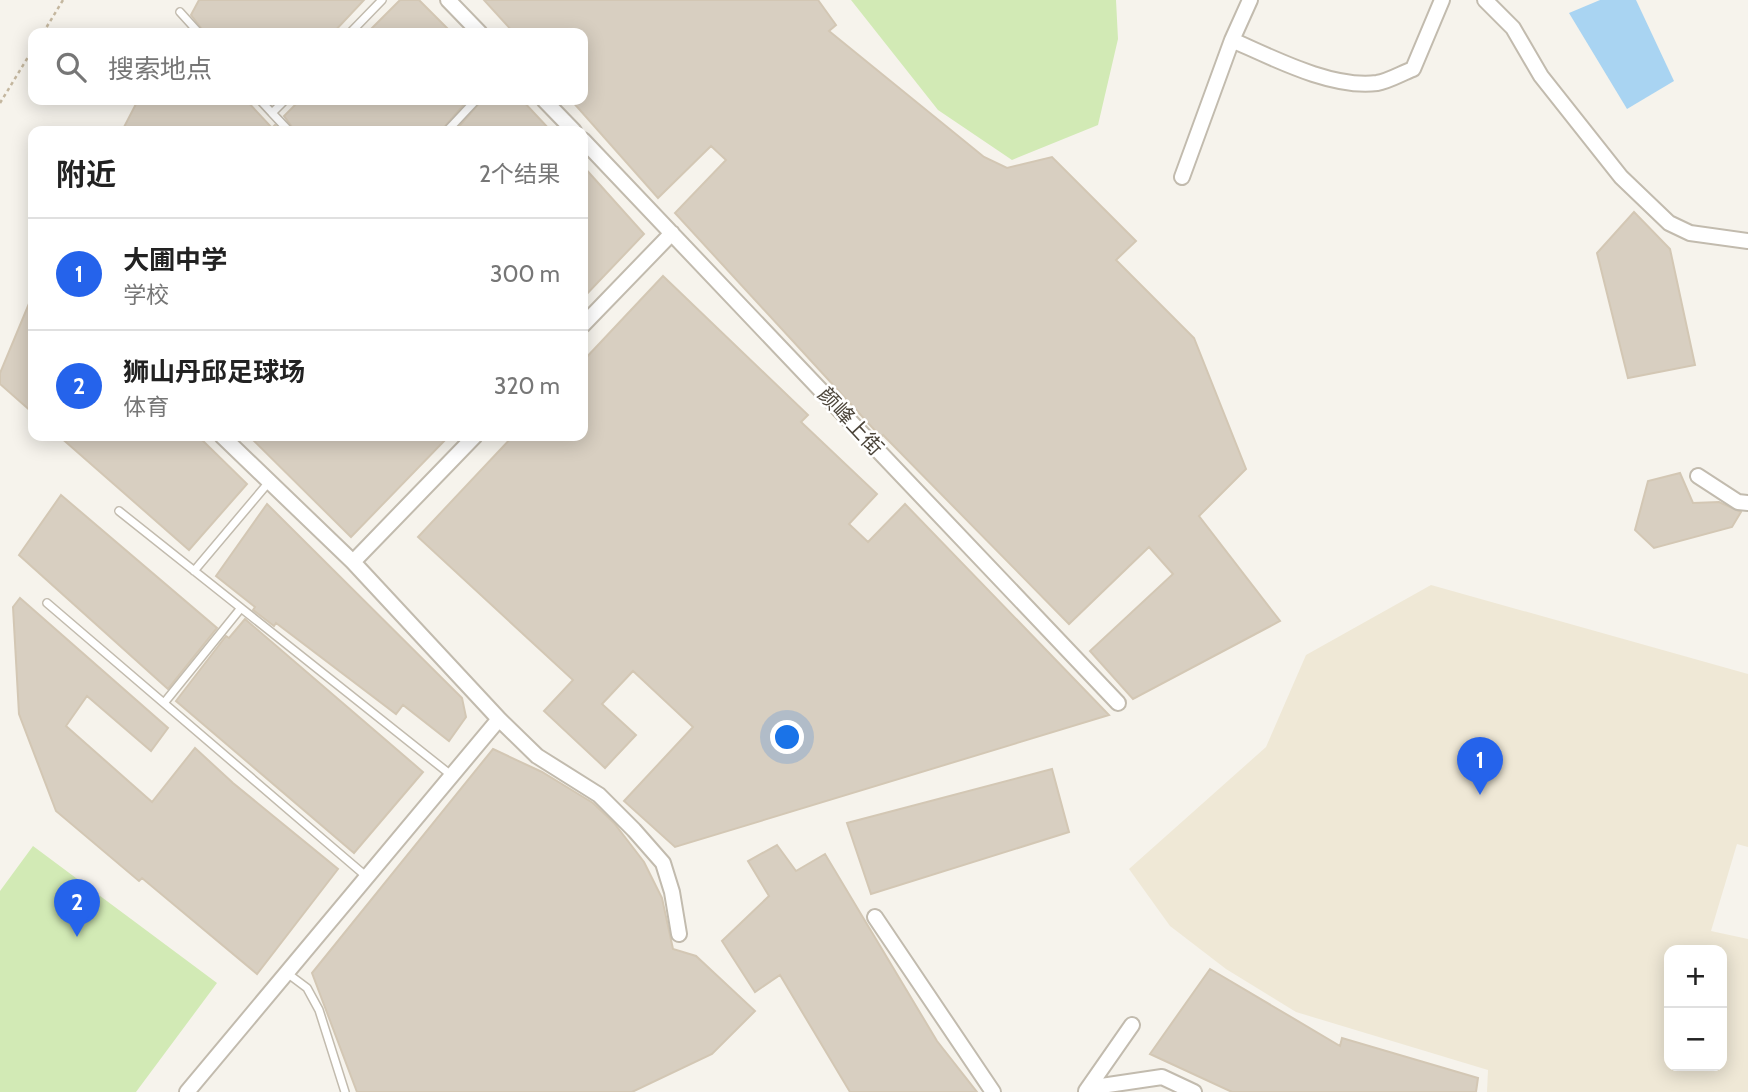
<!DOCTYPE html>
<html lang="zh">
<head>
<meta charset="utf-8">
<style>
	:root { --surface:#fff; --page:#f2f2f2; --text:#222; --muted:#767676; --line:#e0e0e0; --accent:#2563eb }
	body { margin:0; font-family:Cabin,"Noto Sans SC",sans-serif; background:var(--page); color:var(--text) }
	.controls { position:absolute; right:21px; bottom:21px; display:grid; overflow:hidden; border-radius:14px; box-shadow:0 4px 18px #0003 }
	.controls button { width:63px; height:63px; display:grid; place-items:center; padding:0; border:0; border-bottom:2px solid var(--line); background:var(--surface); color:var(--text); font:35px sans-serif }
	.you { position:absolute; left:788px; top:738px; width:24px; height:24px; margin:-18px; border:5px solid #fff; border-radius:50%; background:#1a73e8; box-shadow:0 0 0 10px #1a73e833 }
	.badge { display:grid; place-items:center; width:46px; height:46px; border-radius:50%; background:var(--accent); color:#fff; font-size:23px; font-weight:700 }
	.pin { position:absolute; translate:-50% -58px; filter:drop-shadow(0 2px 4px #0008) }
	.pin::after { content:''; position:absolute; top:37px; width:24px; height:21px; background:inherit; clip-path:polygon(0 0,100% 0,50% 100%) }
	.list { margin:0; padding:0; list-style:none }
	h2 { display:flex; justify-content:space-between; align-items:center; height:91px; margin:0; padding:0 28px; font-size:30px }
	h2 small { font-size:23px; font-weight:400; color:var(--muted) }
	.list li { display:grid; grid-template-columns:46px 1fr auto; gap:21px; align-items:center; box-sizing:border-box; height:112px; padding:0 28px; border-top:2px solid var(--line) }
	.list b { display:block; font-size:26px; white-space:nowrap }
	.list p { margin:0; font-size:23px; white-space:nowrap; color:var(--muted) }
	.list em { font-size:23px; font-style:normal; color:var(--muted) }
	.icon { flex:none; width:38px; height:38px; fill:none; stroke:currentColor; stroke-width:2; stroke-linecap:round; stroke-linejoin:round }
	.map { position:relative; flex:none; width:1748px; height:1092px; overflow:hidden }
	.search { position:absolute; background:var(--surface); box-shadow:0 4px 18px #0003; left:28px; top:28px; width:560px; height:77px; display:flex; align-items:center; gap:18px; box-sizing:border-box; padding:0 24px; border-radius:14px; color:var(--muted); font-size:26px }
	.panel { position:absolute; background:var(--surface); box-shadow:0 4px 18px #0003; left:28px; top:126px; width:560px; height:315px; border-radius:14px }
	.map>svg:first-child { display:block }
	.education { fill:#efe8d6; fill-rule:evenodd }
	.green { fill:#d2eab5 }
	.water { fill:#a9d4f2 }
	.building { fill:#d8cfc1; stroke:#d3c7b4; stroke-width:2 }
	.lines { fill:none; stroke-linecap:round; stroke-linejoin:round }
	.lane-casing { stroke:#c2bbae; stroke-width:10 }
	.street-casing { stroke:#c2bbae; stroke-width:18 }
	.path { stroke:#c4b79f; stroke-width:2.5; stroke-dasharray:3.5 3.5; stroke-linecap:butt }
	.lane { stroke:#fff; stroke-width:7 }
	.street { stroke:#fff; stroke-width:14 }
	.labels { text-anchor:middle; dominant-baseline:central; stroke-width:5; stroke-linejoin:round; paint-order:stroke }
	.street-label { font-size:21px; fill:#4b4439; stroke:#fff }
</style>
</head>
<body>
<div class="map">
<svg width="1748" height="1092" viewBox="0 0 1748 1092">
	<rect width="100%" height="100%" fill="#f6f3ec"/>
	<path class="education" d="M1431,585L1748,674V847L1737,844L1711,931L1748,939V1092H1487L1488,1070L1296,1012L1226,969L1170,926L1129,869L1266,747L1306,655ZM1669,950H1722V1066H1669Z"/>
	<path class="green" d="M851,0H1116L1118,39L1098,125L1012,160L938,110Z
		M33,846L217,983L136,1092H0V891Z"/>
	<path class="water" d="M1600,0H1636L1674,81L1627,109L1569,13Z"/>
	<path class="building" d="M199,0H364L333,33H205L191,15Z
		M400,0H419L452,33H367Z
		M484,0H818L836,25L829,31L984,157L1007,168L1052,157L1136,241L1116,260L1194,338L1246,469L1199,516L1280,621L1133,699L1090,651L1173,574L1149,547L1069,624L883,435L881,437L675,213L726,160L711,146L658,198L571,100H583V33H514Z
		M138,100H246L272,128L275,125L281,131H122Z
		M300,100H468L441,131H295L284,116Z
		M482,100H522L551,131H455Z
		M583,166L644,234L583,298Z
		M1634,212L1670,249L1695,365L1628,378L1597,253Z
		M663,276L808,415L801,422L877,494L849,524L868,542L905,504L1109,715L675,847L624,801L693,727L633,671L602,704L636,735L605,768L544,711L573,680L418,537L513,436H583V361Z
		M33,294V413L0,384V373Z
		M59,436H198L247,484L189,550Z
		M249,436H449L351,537Z
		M1680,473L1693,503L1719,502L1741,512L1732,527L1654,548L1635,530L1648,481Z
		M61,495L217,628L168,689L19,555Z
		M267,504L462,698L466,717L449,741L403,705L396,714L276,623L274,626L253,610L255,607L216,576Z
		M20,598L168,728L151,751L87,696L66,726L152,802L195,748L233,783L338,869L257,974L142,878L139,881L56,811L19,714L13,607Z
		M245,619L423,772L354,853L176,701L226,636L229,638Z
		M493,749L542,772L593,803L614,823L644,862L662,898L673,949L696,956L755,1011L712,1054L632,1092H357L312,973Z
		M1052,769L1069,832L871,894L847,823Z
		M777,845L796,871L825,854L937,1041L977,1092H850L780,975L755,992L722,941L769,896L748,861Z
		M1210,969L1340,1046L1342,1038L1478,1078L1476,1092H1232L1150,1054Z"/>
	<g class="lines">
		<defs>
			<path id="lane" d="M180,12L199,33
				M350,33L382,0
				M260,100L272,113
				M285,100L272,113L289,131
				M447,131L476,100
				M119,511L451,775
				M194,571L269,482
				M47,603L367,877
				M164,703L241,608
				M287,973L307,988L319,1010L345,1092"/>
			<path id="street" d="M448,0L480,33
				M1485,0L1513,28L1541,76L1621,177L1669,223L1690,233L1748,241
				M1232,40C1273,58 1332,89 1377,83C1389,81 1402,73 1413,69L1442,0
				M544,100L574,131
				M583,140L1118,703
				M1182,177L1232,40L1250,0
				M583,325L672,233
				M222,436L353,562
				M475,436L353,562L499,719L537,756L599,795L634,830L663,863L672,892L679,934
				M1698,476L1738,502L1748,503
				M875,917L993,1092
				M1088,1088L1162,1077L1194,1092
				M1086,1091L1132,1025
				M187,1092L499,719"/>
		</defs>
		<use href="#lane" class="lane-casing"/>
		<use href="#street" class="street-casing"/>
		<path class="path" d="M43,33L63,0
			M0,103L33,49"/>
		<use href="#lane" class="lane"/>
		<use href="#street" class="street"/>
	</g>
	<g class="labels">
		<g class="street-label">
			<text transform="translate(851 421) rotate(47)">颜峰上街</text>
		</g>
	</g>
</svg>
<div class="controls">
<button>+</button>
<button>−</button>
</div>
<div class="you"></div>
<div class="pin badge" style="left:1480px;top:795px">1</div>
<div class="pin badge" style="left:77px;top:937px">2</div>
<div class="search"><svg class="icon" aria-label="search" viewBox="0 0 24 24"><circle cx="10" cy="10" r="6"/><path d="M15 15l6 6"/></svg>搜索地点</div>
<section class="panel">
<h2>附近<small>2个结果</small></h2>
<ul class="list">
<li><span class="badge">1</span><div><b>大圃中学</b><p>学校</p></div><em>300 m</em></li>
<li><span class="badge">2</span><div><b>狮山丹邱足球场</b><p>体育</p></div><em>320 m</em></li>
</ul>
</section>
</div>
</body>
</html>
